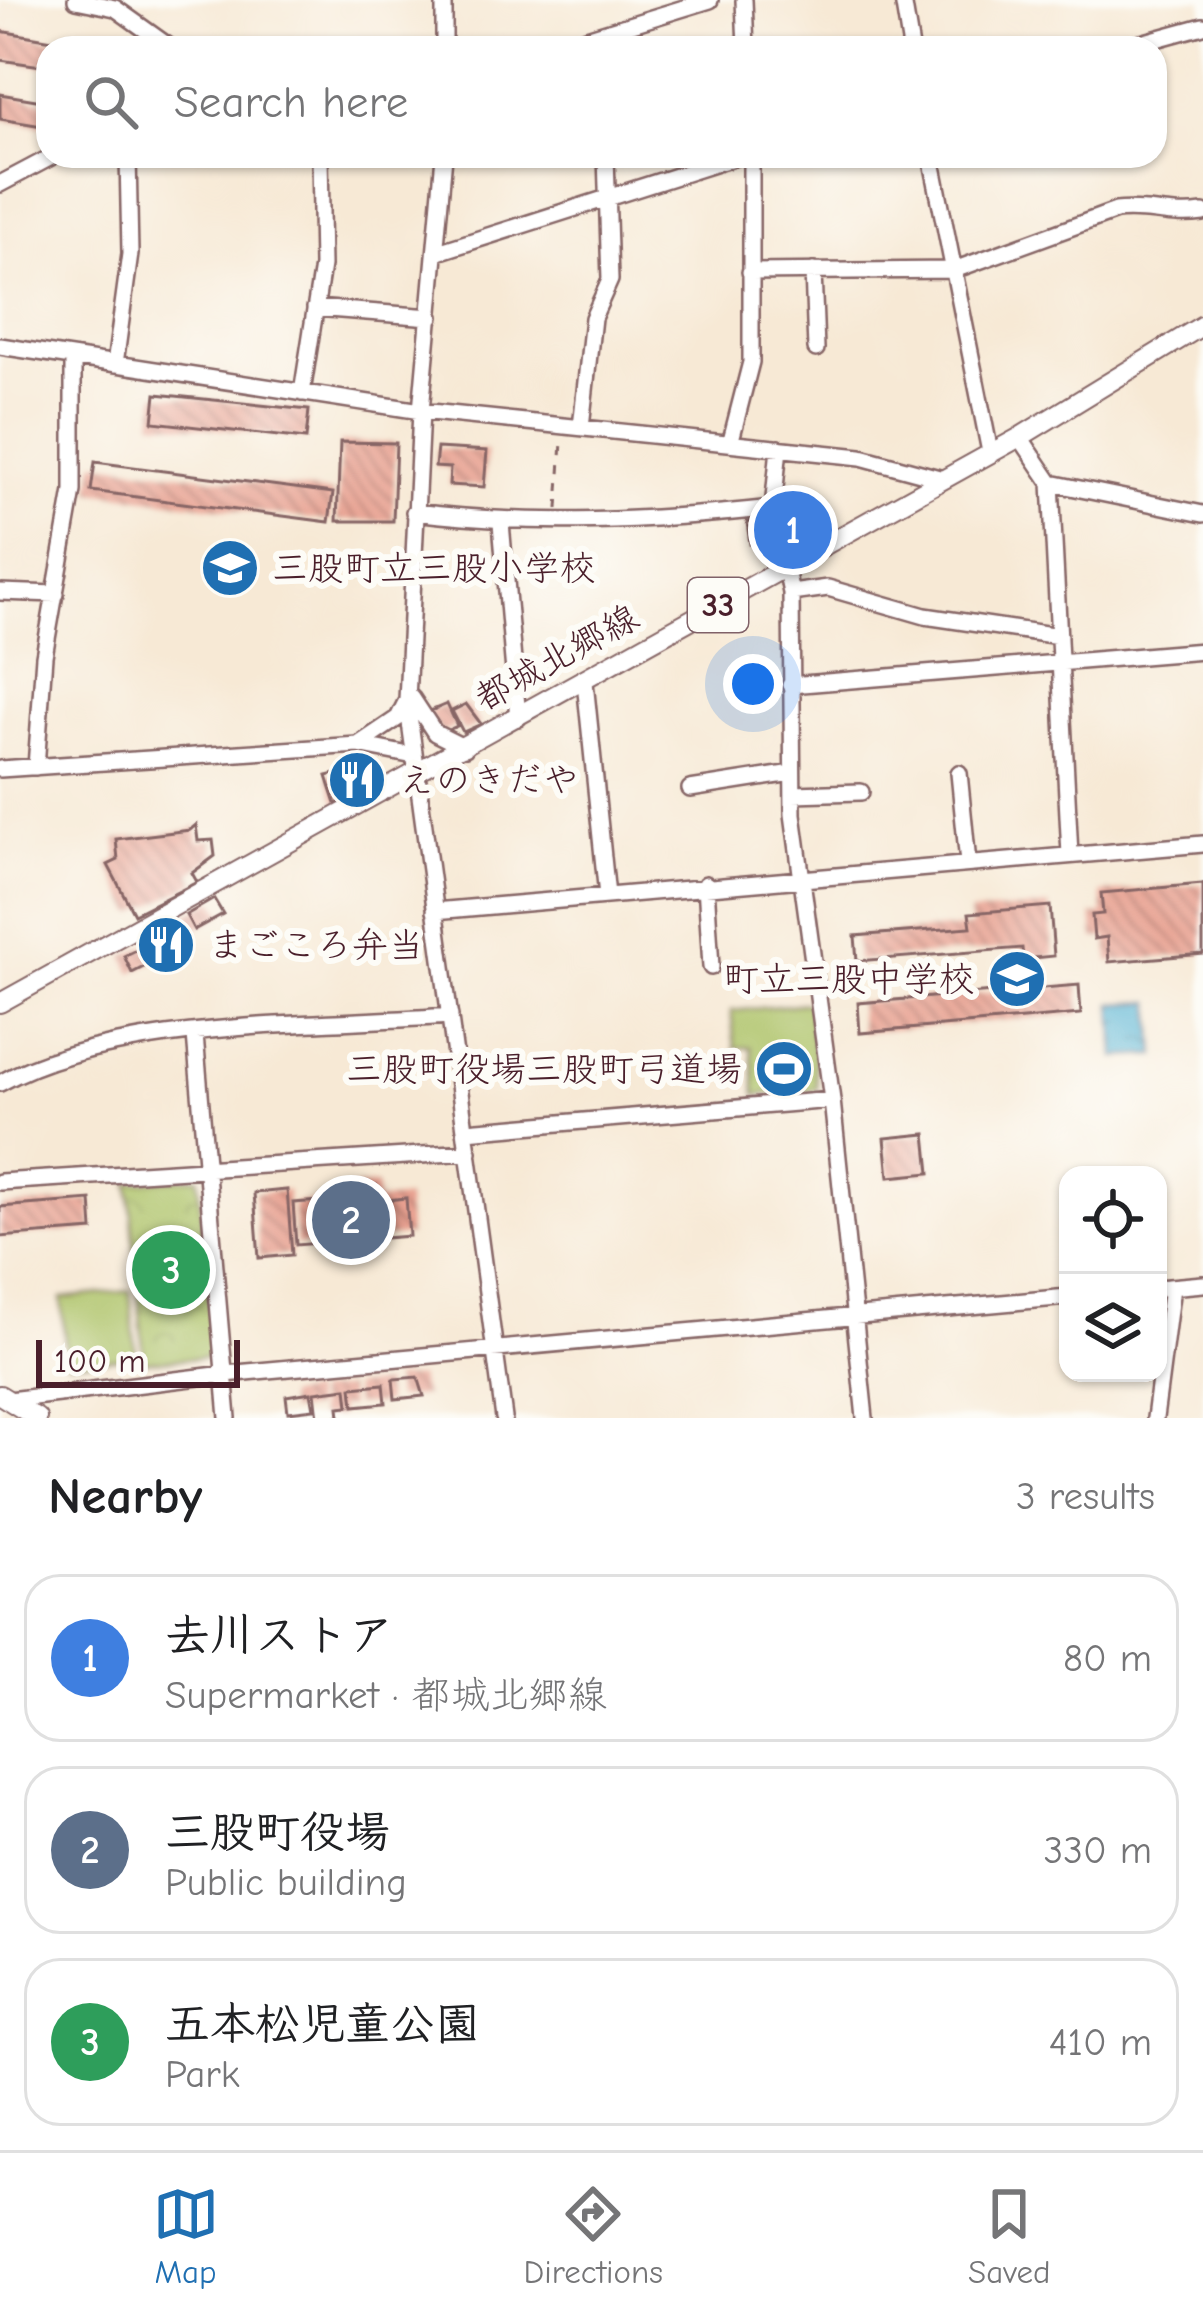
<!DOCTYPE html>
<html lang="en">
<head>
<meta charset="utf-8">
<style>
	:root { --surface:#fff; --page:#f2f2f2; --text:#202124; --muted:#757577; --line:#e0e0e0; --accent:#1f6fb2 }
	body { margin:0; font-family:"Comic Neue","Klee One",sans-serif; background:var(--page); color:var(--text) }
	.controls { position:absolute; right:36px; bottom:36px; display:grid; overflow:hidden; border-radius:24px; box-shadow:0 3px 9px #0004 }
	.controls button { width:108px; height:108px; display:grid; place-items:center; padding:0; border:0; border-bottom:3px solid var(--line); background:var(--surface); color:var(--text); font:60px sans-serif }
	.scale { position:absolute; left:36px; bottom:30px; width:204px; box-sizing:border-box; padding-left:12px; border:6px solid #4a1f2b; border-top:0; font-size:33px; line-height:42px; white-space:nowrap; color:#4a1f2b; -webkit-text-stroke:9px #fdfcf7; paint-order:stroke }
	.you { position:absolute; left:753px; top:684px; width:42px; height:42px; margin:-30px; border:9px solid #fff; border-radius:50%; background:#1a73e8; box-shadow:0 0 0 18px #1a73e833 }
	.badge { display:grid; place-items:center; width:78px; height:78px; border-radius:50%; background:var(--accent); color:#fff; font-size:39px; font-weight:700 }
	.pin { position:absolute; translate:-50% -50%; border:6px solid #fff; box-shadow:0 3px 12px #0006 }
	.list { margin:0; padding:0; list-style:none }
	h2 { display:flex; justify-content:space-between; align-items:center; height:156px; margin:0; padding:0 48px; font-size:51px }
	h2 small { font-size:39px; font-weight:400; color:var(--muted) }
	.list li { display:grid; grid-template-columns:78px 1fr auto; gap:36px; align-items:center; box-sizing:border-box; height:168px; margin:0 24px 24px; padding:0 24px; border:3px solid var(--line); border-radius:36px }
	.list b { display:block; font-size:45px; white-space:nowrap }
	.list p { margin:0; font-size:39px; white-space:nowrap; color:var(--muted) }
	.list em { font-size:39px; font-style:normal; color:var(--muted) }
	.icon { flex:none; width:66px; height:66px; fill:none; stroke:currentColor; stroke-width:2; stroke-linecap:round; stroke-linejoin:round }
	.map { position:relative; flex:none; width:1203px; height:1418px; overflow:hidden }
	.search { position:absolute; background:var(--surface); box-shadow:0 3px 9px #0004; left:36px; right:36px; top:36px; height:132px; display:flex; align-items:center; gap:30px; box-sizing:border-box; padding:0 42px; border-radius:36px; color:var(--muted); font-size:45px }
	.sheet { height:732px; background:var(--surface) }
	nav { display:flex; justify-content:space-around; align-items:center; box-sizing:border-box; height:168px; border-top:3px solid var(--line); background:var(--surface); font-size:33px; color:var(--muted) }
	nav a { display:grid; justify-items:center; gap:6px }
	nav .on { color:var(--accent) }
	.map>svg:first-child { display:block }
	.park { fill:url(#park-crowns); stroke:#7c7049; stroke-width:3 }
	.pitch { fill:#adc267; stroke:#7c7049; stroke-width:3 }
	.water { fill:url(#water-ripples); stroke:#50687f; stroke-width:3 }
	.building { fill:url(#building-back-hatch) }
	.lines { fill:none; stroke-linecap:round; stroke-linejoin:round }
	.minor-casing { stroke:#876666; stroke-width:20 }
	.major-casing { stroke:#876666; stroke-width:22 }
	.path { stroke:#876666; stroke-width:3; stroke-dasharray:9 9; stroke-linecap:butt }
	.minor { stroke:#fff; stroke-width:15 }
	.major { stroke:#fff; stroke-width:18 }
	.labels { text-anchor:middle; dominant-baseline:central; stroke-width:12; stroke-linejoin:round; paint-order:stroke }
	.shield { fill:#fdfcf7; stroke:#806168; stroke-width:3 }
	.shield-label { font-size:33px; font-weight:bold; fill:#4a1f2b }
	.poi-label { font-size:36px; fill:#4a1f2b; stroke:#fdfcf7; text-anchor:start }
	.street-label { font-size:36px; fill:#4a1f2b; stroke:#fdfcf7 }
</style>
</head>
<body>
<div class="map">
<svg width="1203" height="1418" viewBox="0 0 1203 1418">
	<defs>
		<pattern id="park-crowns" width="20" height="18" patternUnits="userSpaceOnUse" patternTransform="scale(3)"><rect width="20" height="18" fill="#adc267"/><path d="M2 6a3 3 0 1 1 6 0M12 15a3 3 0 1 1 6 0" fill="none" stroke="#96a65a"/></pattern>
		<pattern id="water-ripples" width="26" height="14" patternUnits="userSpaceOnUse" patternTransform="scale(3)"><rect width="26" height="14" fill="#55b2d3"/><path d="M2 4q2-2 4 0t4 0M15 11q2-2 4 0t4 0" fill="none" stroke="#4890ab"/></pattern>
		<pattern id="building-back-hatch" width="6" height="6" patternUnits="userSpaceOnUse" patternTransform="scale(3)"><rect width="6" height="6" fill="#e8a191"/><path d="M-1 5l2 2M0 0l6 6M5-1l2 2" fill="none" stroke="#be8377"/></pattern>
	</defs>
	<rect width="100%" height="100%" fill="#fdfcf7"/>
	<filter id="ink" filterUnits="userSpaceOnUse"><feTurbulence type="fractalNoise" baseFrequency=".00833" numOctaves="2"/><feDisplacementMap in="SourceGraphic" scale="24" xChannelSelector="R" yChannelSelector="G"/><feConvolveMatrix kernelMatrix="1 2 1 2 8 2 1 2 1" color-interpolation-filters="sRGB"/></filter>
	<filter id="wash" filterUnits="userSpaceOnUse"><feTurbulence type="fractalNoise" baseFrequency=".004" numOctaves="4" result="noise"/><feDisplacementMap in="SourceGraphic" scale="48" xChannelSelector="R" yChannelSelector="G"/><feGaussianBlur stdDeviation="2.7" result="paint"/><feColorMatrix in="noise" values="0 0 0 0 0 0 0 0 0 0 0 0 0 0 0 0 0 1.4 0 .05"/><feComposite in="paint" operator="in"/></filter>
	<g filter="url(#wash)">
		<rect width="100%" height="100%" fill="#f7e9d5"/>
		<path class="park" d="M198,1177L213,1357L144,1362L129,1183Z"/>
		<path class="pitch" d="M809,1003L817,1089L756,1095L751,1047L735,1048L731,1011Z
			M130,1291L136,1357L67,1363L61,1298Z"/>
		<path class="water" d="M1152,1002L1156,1055L1116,1057L1113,1004Z"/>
		<g id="blocks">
			<path class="building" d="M0,31L87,46L86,48H48V67L0,60Z
				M0,94L48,102V127L0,119Z
				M156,394L309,410L306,439L153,422Z
				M340,442L396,443L393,521H337Z
				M437,448L487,451L484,487L449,485L450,468L435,467Z
				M95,462L333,493L329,522L91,491Z
				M823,511L828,528L786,541L781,523Z
				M766,519L769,541L750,544L747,522Z
				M447,704L457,726L441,733L428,712Z
				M466,704L481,724L463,732L452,711Z
				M359,768L369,788L336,804L327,776Z
				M196,825L198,841L213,840L215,856L192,873L197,882L134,914L108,865L118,860L116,839L190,830Z
				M1203,884V954L1109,962L1107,937L1094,939L1092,915L1103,914L1101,893Z
				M214,899L223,914L194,930L186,915Z
				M1050,906L1054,956L1023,959L1022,948L857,961L855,936L971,927L969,913Z
				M169,934L177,950L132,973L124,956Z
				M1079,985L1081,1014L860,1033L858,1003Z
				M926,1134L930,1173L889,1177L885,1138Z
				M376,1185L377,1201L406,1198L409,1236L296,1245L293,1203L335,1200L334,1189Z
				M287,1190L292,1255L259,1258L254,1193Z
				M91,1200L93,1230L0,1237V1207Z
				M418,1377L424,1396L395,1399L393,1379Z
				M384,1384L386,1403L354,1406L352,1387Z
				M347,1388L349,1406L339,1407L340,1416L318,1418L315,1392Z
				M311,1392L314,1409L288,1412L286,1396Z"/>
		</g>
	</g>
	<g filter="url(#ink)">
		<use href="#blocks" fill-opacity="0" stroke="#876666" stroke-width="3"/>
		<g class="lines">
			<defs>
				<path id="minor" d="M76,0L115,8L171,48
					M444,0V48
					M744,0L746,48
					M903,0L911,48
					M554,48L710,0
					M1123,48L1203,26
					M444,156L421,411L407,700L504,1418
					M931,156L990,452
					M0,184L53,156
					M438,252L739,156
					M813,271L816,349
					M750,272L954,270L1116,211C1147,207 1170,218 1203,213
					M315,308L431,317
					M0,346L421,411L861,457L943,479
					M115,364L130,254L128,156
					M302,393L322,266L320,156
					M581,427L593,318L610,280L606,156
					M1020,437L1051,483L1070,855
					M731,440L751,362V156
					M779,448L773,508L791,593L793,814L832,1100L865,1418
					M1051,483L1203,514
					M414,512C534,527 652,521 773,508
					M501,523L518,718
					M0,592L56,594
					M791,593L828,588L925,616L1059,636
					M585,682L607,896
					M790,685L1203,651
					M412,698L435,733L465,748
					M358,745L398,718L407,700
					M36,767L44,656L73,491V358
					M0,769L358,745L414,756
					M959,773L968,863
					M690,789L792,773
					M793,794L861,792
					M706,884L711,967
					M435,911L1203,844
					M195,1035L228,1418
					M0,1083C114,1019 318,1026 450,1016
					M466,1131L832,1100
					M0,1182L469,1152
					M1158,1288L1203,1284
					M9,1400L225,1374L1068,1297
					M1155,1418L1172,1287"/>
				<path id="major" d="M0,1003L1020,437L1203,325
					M0,1395L37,1418"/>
			</defs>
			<use href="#minor" class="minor-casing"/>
			<use href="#major" class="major-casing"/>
			<path class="path" d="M558,509L562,441"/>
			<use href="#minor" class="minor"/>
			<use href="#major" class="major"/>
		</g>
	</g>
	<defs>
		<symbol id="school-disc" viewBox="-11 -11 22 22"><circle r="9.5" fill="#1f6fb2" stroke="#fdfcf7"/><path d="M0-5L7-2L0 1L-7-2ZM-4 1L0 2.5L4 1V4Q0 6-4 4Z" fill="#fff"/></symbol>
		<symbol id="restaurant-disc" viewBox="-11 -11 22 22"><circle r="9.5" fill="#1f6fb2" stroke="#fdfcf7"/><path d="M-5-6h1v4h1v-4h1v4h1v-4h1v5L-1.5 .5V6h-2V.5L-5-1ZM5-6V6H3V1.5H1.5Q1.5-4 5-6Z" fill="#fff"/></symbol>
		<symbol id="stadium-disc" viewBox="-11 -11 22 22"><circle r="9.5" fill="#1f6fb2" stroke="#fdfcf7"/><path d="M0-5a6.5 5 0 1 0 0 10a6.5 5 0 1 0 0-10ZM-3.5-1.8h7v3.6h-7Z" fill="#fff"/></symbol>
	</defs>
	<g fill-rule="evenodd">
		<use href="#school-disc" x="197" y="535" width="66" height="66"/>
		<use href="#restaurant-disc" x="324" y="747" width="66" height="66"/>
		<use href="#restaurant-disc" x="133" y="912" width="66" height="66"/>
		<use href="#school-disc" x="984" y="946" width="66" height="66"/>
		<use href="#stadium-disc" x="751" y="1036" width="66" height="66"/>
	</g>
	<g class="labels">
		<rect class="shield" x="688" y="578" width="60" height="54" rx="9"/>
		<g class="shield-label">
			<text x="718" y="605">33</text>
		</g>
		<g class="poi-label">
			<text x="272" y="568">三股町立三股小学校</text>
			<text x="399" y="780">えのきだや</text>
			<text x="208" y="945">まごころ弁当</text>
			<text x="975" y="979" text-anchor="end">町立三股中学校</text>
			<text x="742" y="1069" text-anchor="end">三股町役場三股町弓道場</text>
		</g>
		<g class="street-label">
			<text transform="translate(557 658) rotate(-29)">都城北郷線</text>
		</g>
	</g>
</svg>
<div class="controls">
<button><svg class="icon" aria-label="locate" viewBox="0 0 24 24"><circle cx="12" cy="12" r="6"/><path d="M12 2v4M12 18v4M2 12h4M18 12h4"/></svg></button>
<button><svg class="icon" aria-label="layers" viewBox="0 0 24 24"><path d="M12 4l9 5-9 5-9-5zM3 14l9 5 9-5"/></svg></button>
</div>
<div class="scale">100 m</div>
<div class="you"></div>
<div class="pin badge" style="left:793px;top:530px;background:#3f7fe0">1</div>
<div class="pin badge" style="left:351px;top:1220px;background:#5c6f8a">2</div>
<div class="pin badge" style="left:171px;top:1270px;background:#2e9e5b">3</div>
<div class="search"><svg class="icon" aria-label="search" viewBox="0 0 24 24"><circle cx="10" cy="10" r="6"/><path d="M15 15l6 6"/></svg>Search here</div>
</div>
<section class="sheet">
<h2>Nearby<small>3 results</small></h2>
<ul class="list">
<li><span class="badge" style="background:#3f7fe0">1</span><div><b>去川ストア</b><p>Supermarket · 都城北郷線</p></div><em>80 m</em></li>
<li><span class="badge" style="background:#5c6f8a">2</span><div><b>三股町役場</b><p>Public building</p></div><em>330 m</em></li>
<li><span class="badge" style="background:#2e9e5b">3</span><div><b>五本松児童公園</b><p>Park</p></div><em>410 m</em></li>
</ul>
</section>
<nav>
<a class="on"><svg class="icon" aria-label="map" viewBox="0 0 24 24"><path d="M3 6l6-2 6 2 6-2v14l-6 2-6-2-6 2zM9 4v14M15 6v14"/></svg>Map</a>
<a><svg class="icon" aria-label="directions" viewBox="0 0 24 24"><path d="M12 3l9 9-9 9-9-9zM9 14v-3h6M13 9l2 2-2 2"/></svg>Directions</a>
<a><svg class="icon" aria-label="saved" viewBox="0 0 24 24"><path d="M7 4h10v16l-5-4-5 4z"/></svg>Saved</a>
</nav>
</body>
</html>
